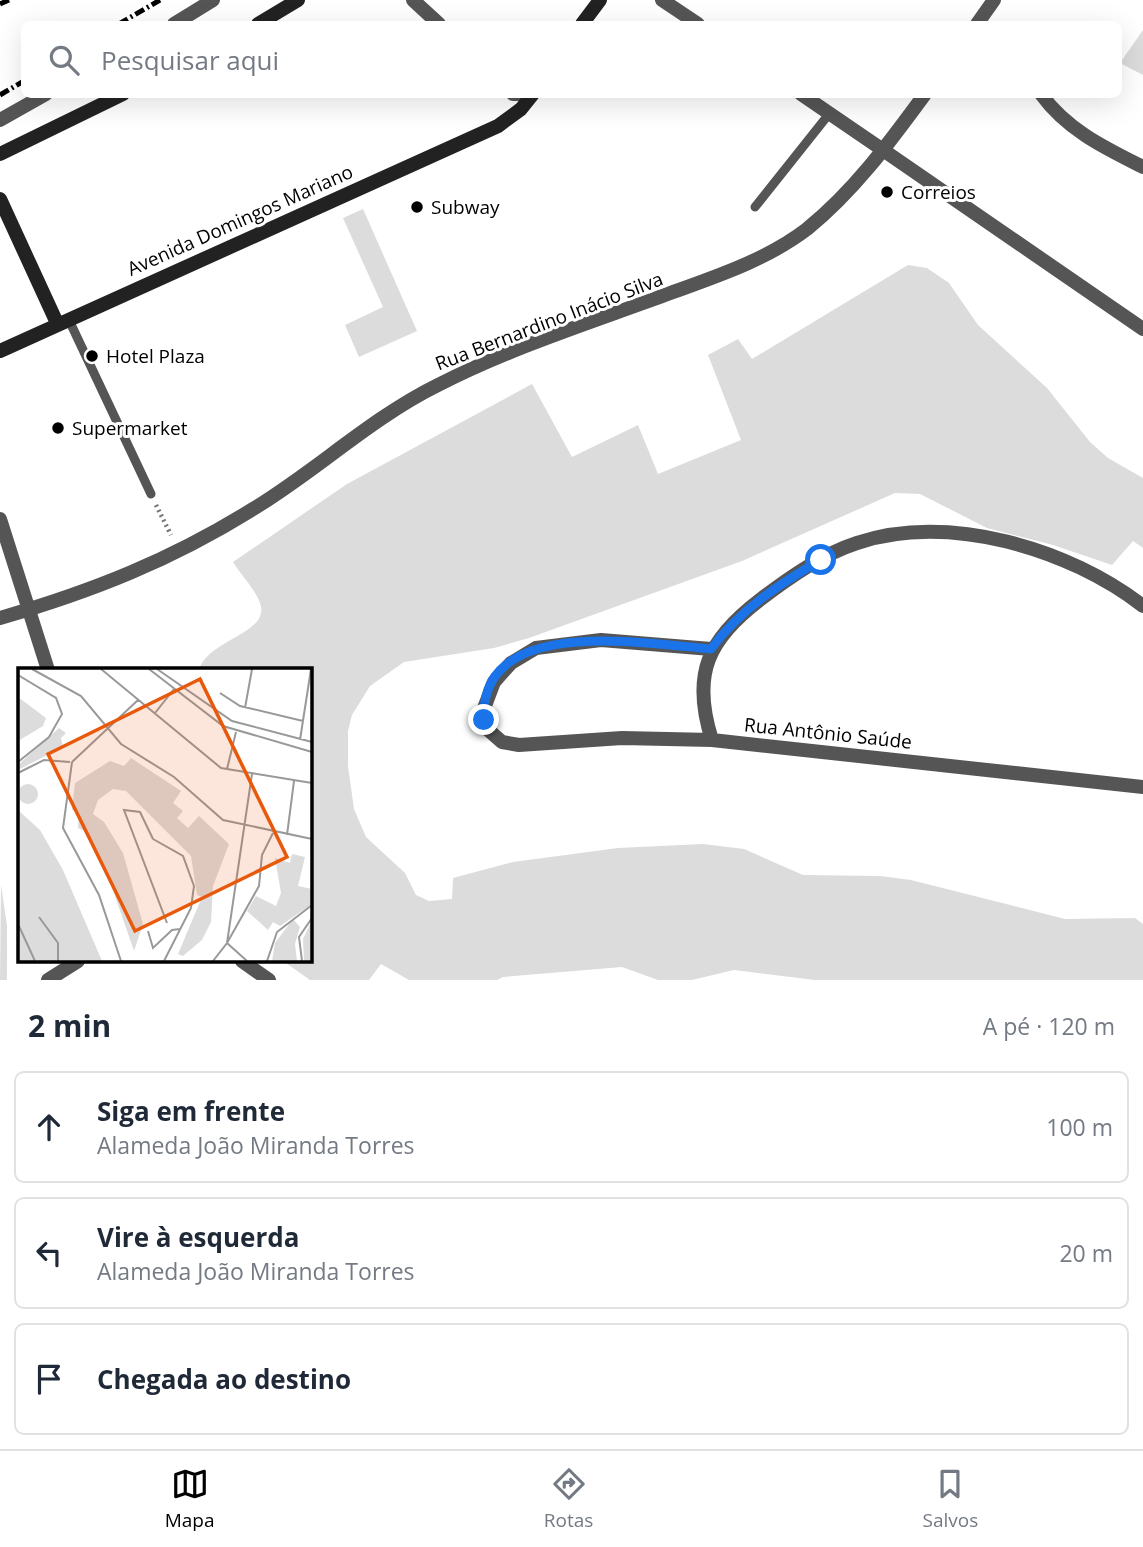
<!DOCTYPE html>
<html lang="pt">
<head>
<meta charset="utf-8">
<style>
	:root { --surface:#fff; --page:#f2f2f3; --text:#1f2937; --muted:#747a83; --line:#e0e1e3; --accent:#000 }
	body { margin:0; font-family:"Open Sans",sans-serif; background:var(--page); color:var(--text) }
	.stop { position:absolute; width:21px; height:21px; margin:-16px; border:5px solid #1a73e8; border-radius:50%; background:#fff }
	.stop.end { background:#1a73e8; border-color:#fff; box-shadow:0 2px 7px #0008 }
	.list { margin:0; padding:0; list-style:none }
	h2 { display:flex; justify-content:space-between; align-items:center; height:91px; margin:0; padding:0 28px; font-size:30px }
	h2 small { font-size:23px; font-weight:400; color:var(--muted) }
	.list li { display:grid; grid-template-columns:46px 1fr auto; gap:21px; align-items:center; box-sizing:border-box; height:112px; margin:0 14px 14px; padding:0 14px; border:2px solid var(--line); border-radius:10px }
	.list b { display:block; font-size:26px; white-space:nowrap }
	.list p { margin:0; font-size:23px; white-space:nowrap; color:var(--muted) }
	.list em { font-size:23px; font-style:normal; color:var(--muted) }
	.icon { flex:none; width:38px; height:38px; fill:none; stroke:currentColor; stroke-width:2; stroke-linecap:round; stroke-linejoin:round }
	.map { position:relative; flex:none; width:1143px; height:980px; overflow:hidden }
	.search { position:absolute; background:var(--surface); box-shadow:0 7px 28px #0002; left:21px; right:21px; top:21px; height:77px; display:flex; align-items:center; gap:18px; box-sizing:border-box; padding:0 24px; border-radius:10px; color:var(--muted); font-size:26px }
	.sheet { height:469px; background:var(--surface) }
	nav { display:flex; justify-content:space-around; align-items:center; box-sizing:border-box; height:98px; border-top:2px solid var(--line); background:var(--surface); font-size:19px; color:var(--muted) }
	nav a { display:grid; justify-items:center; gap:4px }
	nav .on { color:var(--accent) }
	.map>svg:first-child { display:block }
	.green { fill:#dcdcdc }
	.lines { fill:none; stroke-linecap:round; stroke-linejoin:round }
	.path { stroke:#777; stroke-width:4.5; stroke-dasharray:2 3.5; stroke-linecap:butt }
	.service { stroke:#555; stroke-width:9 }
	.minor { stroke:#555; stroke-width:14 }
	.tertiary { stroke:#555; stroke-width:14 }
	.secondary { stroke:#222; stroke-width:14 }
	.rail { stroke:#000; stroke-width:5; stroke-dasharray:10 3.5 2 3.5; stroke-linecap:butt }
	.route { stroke:#1a73e8; stroke-width:9 }
	.poi-dot { fill:#000; stroke:#fff; stroke-width:2.5 }
	.labels { text-anchor:middle; dominant-baseline:central; stroke-width:6; stroke-linejoin:round; paint-order:stroke }
	.poi-label { font-size:19px; fill:#000; stroke:#fff; text-anchor:start }
	.street-label { font-size:19px; fill:#000; stroke:#fff }
	.inset-road { fill:none; stroke:#999; stroke-width:2 }
	.view { fill:#e8590c; fill-opacity:0.15; stroke:#e8590c; stroke-width:3.5 }
	.inset-edge { fill:none; stroke:#000; stroke-width:3.5 }
</style>
</head>
<body>
<div class="map">
<svg width="1143" height="980" viewBox="0 0 1143 980">
	<rect width="100%" height="100%" fill="#fff"/>
	<path class="green" d="M1143,30V75L1120,63Z
		M363,209L417,331L359,357L345,325L383,307L343,218Z
		M908,265L927,268L949,283L978,325L1047,388L1090,442L1108,458L1143,478V548L1133,541L1112,565L1053,545L987,528L920,494L895,493L742,561L529,638L494,648L404,662L370,686L352,715L348,731V766L354,809L366,837L405,873L416,895L429,901L452,899L453,878L513,862L618,848L703,844L744,849L803,875L880,876L911,880L1065,919L1135,918L1143,924V980H815L734,970L692,980H658L622,967L503,977L497,980H409L381,964L369,980H310L283,961H310V670H199C208,639 271,634 260,603C255,589 241,575 233,562L347,484L532,384L572,457L638,425L658,474L741,440L708,355L738,339L752,359Z
		M1,885L7,926V980H0Z"/>
	<g class="lines">
		<path class="path" d="M156,505L171,535"/>
		<path class="service" d="M755,207L829,114
			M68,318L151,494"/>
		<path class="minor" d="M413,0L439,24
			M513,94H525
			M1041,94C1067,130 1105,148 1143,167
			M883,150L1143,329
			M0,519L48,670
			M711,649L601,640L536,648L511,663L494,682L483,711L486,728L502,742L519,745L622,738L712,740L1143,787
			M712,740C691,674 708,639 761,599C790,577 823,554 857,543C948,512 1070,549 1143,606
			M242,961L269,980
			M48,980L78,961"/>
		<path class="tertiary" d="M662,0L698,24
			M174,24L213,0
			M977,24L994,0
			M801,94L883,150
			M0,120L46,94
			M0,618C93,591 171,560 253,509C316,471 371,418 438,385C510,348 589,323 665,295C714,277 765,261 807,229C854,191 889,143 925,94"/>
		<path class="secondary" d="M258,24L298,0
			M582,24L600,0
			M0,154L123,94
			M0,199L57,323
			M0,351L498,126L521,109L533,94"/>
		<path class="rail" d="M0,4L9,0
			M119,24L160,0
			M0,95L24,81"/>
	</g>
	<g class="lines">
		<path class="route" d="M484,720C478,613 648,644 711,649C739,610 781,583 821,560"/>
	</g>
	<g class="poi-dot">
		<circle cx="887" cy="192" r="7"/>
		<circle cx="417" cy="207" r="7"/>
		<circle cx="92" cy="356" r="7"/>
		<circle cx="58" cy="428" r="7"/>
	</g>
	<g class="labels">
		<g class="poi-label">
			<text x="901" y="192">Correios</text>
			<text x="431" y="207">Subway</text>
			<text x="106" y="356">Hotel Plaza</text>
			<text x="72" y="428">Supermarket</text>
		</g>
		<g class="street-label">
			<text transform="translate(240 220) rotate(-24)">Avenida Domingos Mariano</text>
			<text transform="translate(549 321) rotate(-21)">Rua Bernardino Inácio Silva</text>
			<text transform="translate(828 733) rotate(6)">Rua Antônio Saúde</text>
		</g>
	</g>
	<g transform="translate(18 668)">
		<rect width="294" height="294" fill="#fff"/>
		<path d="M0,29L28,50L25,58L0,73ZM41,60L48,65L43,70L45,79L0,102V97ZM113,90L163,123L155,135L165,143L159,150L170,160L181,148L211,176L195,218L193,254L184,272L165,288L160,286L184,229L179,227L173,188L108,123L95,121L80,132L75,146L86,154L105,185L125,256L116,283L88,202L69,164L60,160L61,144L54,142L57,115L92,93L106,98ZM0 126a10 10 0 1 1 20 0a10 10 0 1 1-20 0ZM0,142L22,162L45,202L84,293H0ZM274,186L287,189L280,218L294,221V236L262,258L255,254L250,262L229,243L238,228L258,238L263,225L257,190L272,195ZM275,251L282,259L277,276L279,293H254L257,275ZM294,252V293H286L285,271Z" fill="#dcdcdc"/>
		<path class="inset-road" d="M14,1L63,28L103,76L156,109L205,152L294,171M83,1L203,100L294,115M131,1L205,58L294,84M139,1L214,53L294,74M0,7L38,30L44,46L31,69L0,94M202,25L222,38L285,53M227,40L234,1M137,45L156,21M282,72L293,1M54,94L45,160L81,227L103,293M54,94L120,32M209,101L218,64M0,105L26,92L52,94M269,167L276,113M135,171L122,144L106,142L149,255M135,171L165,188L176,218L173,240L146,293M21,249L40,275V293M0,256L17,293M130,263L135,280L154,262L162,261M195,293L209,275L234,106M229,293L209,275L241,218L244,187L255,165M249,293L259,264L294,237M284,293L281,269L294,250"/>
		<path class="view" d="M182,11L269,189L117,263L30,86Z"/>
		<rect width="294" height="294" class="inset-edge"/>
	</g>
</svg>
<div class="stop" style="left:821px;top:560px"></div>
<div class="stop end" style="left:484px;top:720px"></div>
<div class="search"><svg class="icon" aria-label="search" viewBox="0 0 24 24"><circle cx="10" cy="10" r="6"/><path d="M15 15l6 6"/></svg>Pesquisar aqui</div>
</div>
<section class="sheet">
<h2>2 min<small>A pé · 120 m</small></h2>
<ul class="list">
<li><svg class="icon" aria-label="ahead" viewBox="0 0 24 24"><path d="M12 20V5M6 11l6-6 6 6"/></svg><div><b>Siga em frente</b><p>Alameda João Miranda Torres</p></div><em>100 m</em></li>
<li><svg class="icon" aria-label="left" viewBox="0 0 24 24"><path d="M17 20v-9H6M10 6l-5 5 5 5"/></svg><div><b>Vire à esquerda</b><p>Alameda João Miranda Torres</p></div><em>20 m</em></li>
<li><svg class="icon" aria-label="arrive" viewBox="0 0 24 24"><path d="M6 21V4h12l-3 4 3 4H6"/></svg><div><b>Chegada ao destino</b></div></li>
</ul>
</section>
<nav>
<a class="on"><svg class="icon" aria-label="map" viewBox="0 0 24 24"><path d="M3 6l6-2 6 2 6-2v14l-6 2-6-2-6 2zM9 4v14M15 6v14"/></svg>Mapa</a>
<a><svg class="icon" aria-label="directions" viewBox="0 0 24 24"><path d="M12 3l9 9-9 9-9-9zM9 14v-3h6M13 9l2 2-2 2"/></svg>Rotas</a>
<a><svg class="icon" aria-label="saved" viewBox="0 0 24 24"><path d="M7 4h10v16l-5-4-5 4z"/></svg>Salvos</a>
</nav>
</body>
</html>
